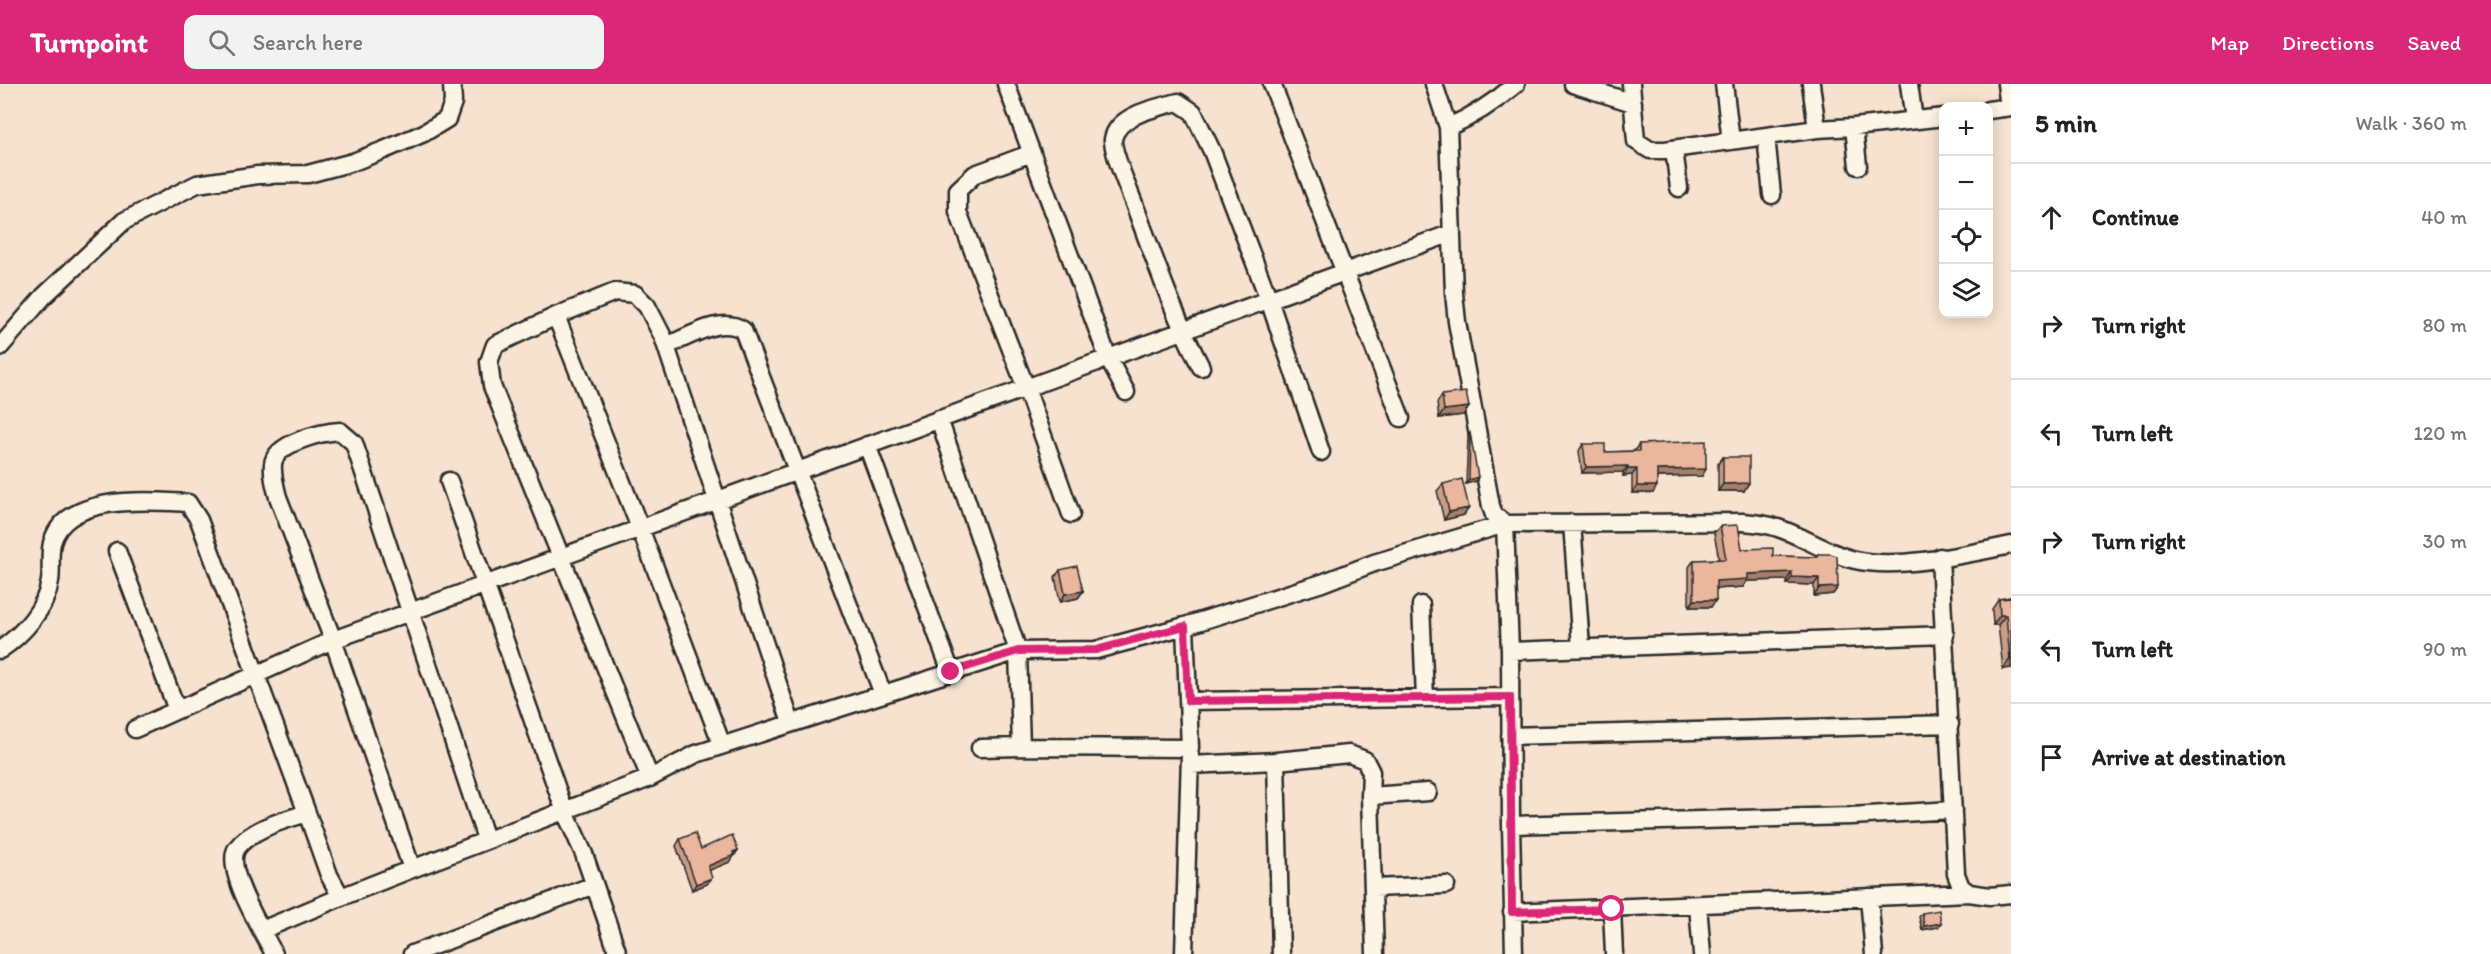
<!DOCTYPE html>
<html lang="en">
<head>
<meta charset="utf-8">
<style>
	:root { --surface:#fff; --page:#f2f2f2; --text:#222; --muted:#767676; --line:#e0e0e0; --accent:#db2777 }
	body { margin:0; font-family:Itim,sans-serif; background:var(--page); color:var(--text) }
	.controls { position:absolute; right:18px; top:18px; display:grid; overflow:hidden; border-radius:12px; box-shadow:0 3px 15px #0003 }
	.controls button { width:54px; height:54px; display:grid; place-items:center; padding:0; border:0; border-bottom:2px solid var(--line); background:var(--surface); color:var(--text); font:30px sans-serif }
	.stop { position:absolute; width:18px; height:18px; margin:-14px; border:4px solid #db2777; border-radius:50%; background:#fff }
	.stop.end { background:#db2777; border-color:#fff; box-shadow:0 2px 6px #0008 }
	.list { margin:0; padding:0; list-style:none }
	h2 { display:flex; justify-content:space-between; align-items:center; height:78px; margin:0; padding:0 24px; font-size:26px }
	h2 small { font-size:20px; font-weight:400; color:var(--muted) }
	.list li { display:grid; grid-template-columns:39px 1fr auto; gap:18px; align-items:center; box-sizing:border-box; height:108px; padding:0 24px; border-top:2px solid var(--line) }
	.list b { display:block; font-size:22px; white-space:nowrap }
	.list em { font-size:20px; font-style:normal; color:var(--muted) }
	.icon { flex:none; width:33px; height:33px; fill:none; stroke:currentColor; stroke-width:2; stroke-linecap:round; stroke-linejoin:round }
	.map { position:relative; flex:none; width:2011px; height:870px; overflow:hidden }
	header { display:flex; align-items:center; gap:36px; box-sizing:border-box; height:84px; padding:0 30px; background:var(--accent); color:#fff }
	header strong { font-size:28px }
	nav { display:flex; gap:33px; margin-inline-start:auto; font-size:21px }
	.search { width:420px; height:54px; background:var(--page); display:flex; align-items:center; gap:15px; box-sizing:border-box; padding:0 21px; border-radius:12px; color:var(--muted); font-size:22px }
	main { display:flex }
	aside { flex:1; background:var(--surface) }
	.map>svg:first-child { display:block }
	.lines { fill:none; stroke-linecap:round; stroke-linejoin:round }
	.street-casing { stroke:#2b2b2b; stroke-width:21 }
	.street { stroke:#fcf5e5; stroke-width:16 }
	.wall { fill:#c99d87; stroke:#2b2b2b; stroke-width:1.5 }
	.shaded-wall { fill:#a47f6e; stroke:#2b2b2b; stroke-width:1.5 }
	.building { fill:#eab69d; stroke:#2b2b2b; stroke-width:1.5 }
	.route { stroke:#db2777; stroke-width:8 }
</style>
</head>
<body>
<header>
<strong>Turnpoint</strong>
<div class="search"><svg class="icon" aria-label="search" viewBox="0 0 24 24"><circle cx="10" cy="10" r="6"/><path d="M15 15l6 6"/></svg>Search here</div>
<nav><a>Map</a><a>Directions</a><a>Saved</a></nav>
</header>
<main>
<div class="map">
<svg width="2011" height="870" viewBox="0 0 2011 870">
	<rect width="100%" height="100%" fill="#f7e2cf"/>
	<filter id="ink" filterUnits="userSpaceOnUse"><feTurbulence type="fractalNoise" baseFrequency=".0167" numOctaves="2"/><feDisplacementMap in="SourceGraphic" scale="12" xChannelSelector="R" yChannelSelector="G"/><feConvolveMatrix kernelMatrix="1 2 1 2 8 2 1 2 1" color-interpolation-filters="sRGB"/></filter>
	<g filter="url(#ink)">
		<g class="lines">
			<defs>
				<path id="street" d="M1006,0L1108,274L1126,308
					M1272,0L1401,334
					M1434,0L1448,43L1454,209L1457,238L1491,422L1494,431L1505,440L1510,567L1511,741L1514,870
					M1573,0L1633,19
					M1631,0L1636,57L1650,66H1665L1817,45
					M1724,0L1731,57
					M1811,0L1817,45L1854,43L1944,33
					M1909,0L1914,36
					M2006,0L2009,23
					M1988,26L2011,23
					M1448,43C1474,32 1495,18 1516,0
					M1854,43L1858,82
					M1766,52L1772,111
					M1674,65L1679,104
					M1032,69L975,90L958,106V128L1026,304L1071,430
					M1452,149L333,556L412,785L650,694L696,670L1018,567L1096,566L1185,542L1322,499L1374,479L1505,440L1742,438C1754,439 1767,440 1778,444C1805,453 1828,470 1855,476C1899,486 1967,470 2011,461
					M556,232L615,208L635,210L647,222L663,253L791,639
					M666,262C689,253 721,231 743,246L883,610
					M0,263L44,212L124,137L197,100L258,91L308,90L353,78L384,66L424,49L447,35L453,18L452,0
					M1201,283C1173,230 1154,173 1133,117C1128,104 1112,67 1113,55C1118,30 1157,24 1178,18L1193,28L1212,67L1269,216L1321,368
					M939,335L1018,567L1021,663L1190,664L1185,542
					M867,361L951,588
					M449,397L565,728L584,770L618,870
					M1572,439L1581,563
					M117,467L177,626
					M1940,473L1956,790L1961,803L1969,809
					M1421,521L1425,614
					M0,566C23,550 46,525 50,497C52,484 49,472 52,459C65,409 149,417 188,419L199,436L307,729
					M1510,567L1945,551
					M1188,617L1510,613
					M135,645L333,556L278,413C275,402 272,391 273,380C275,359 322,348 340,347L354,359L486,755
					M1510,652L1950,640
					M980,664L1021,663
					M1276,677L1349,670L1365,676L1371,688L1370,712L1375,870
					M1190,681L1276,677L1281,870
					M650,694L492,302L489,278L495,261L556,232L640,444L722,661
					M1370,712L1428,708
					M1511,741L1851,732L1953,726
					M1373,804L1446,801
					M1869,813L1874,870
					M1698,821L1702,870
					M1612,825L1614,870
					M1512,828L1969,809L1990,812L2011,810
					M262,846L341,813
					M274,870C264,849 223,785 237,764C252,744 285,736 307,729L329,791L341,813L412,785
					M412,870L594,801
					M1184,870L1190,671"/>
			</defs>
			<use href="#street" class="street-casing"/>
			<use href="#street" class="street"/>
		</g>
		<path class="wall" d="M1442,311L1469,323L1463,331L1439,334L1437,319Z
			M1470,349L1476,397L1466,400L1468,353Z
			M1583,360L1605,368L1634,367L1639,360L1706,385L1702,392L1657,393L1653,409H1632V391L1623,392V388L1582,389L1579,367Z
			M1723,373L1744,407H1718V380Z
			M1443,400L1464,431L1444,436L1437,407Z
			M1720,442L1742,465L1773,472L1816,473L1818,470L1838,503L1833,510L1814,512V501L1787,500V496L1747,497L1743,503L1716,505L1711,523H1689V483L1694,476L1719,475L1714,449Z
			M1060,486L1083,507L1078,514L1060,518L1055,493Z
			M2011,513V584L2003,585L1998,541H1993L1992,525L1999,515Z
			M680,755L701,765L738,766L730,778L709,786L707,800L692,806L676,762Z
			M1922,829L1938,843L1922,846L1919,833Z"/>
		<path class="shaded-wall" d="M1469,323L1463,331L1439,334L1444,326Z
			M1628,382L1623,388L1582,389L1586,383Z
			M1628,385H1637L1632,391L1623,392Z
			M1706,385L1702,392L1653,393L1657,386Z
			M1478,393L1476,397L1466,400L1469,396Z
			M1749,399L1744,407H1718L1723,400Z
			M1637,402H1657L1653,409H1632Z
			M1469,424L1464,431L1444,436L1449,428Z
			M1792,488L1787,496L1747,497L1743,503L1711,505L1716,497L1748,490Z
			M1792,493L1819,494L1814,501L1787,500Z
			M1838,503L1833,510L1814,512L1819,504Z
			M1083,507L1078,514L1060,518L1065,510Z
			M1694,516H1716L1711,523H1689Z
			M2000,531H2006L1998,541H1993Z
			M2010,575H2011V584L2003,585Z
			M738,766L730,778L703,789L708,782Z
			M712,794L707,800L692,806L696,800Z
			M1941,839L1938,843L1922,846L1924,842Z"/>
		<path class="building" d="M1466,308L1469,323L1444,326L1442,311Z
			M1470,349L1478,393L1469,396Z
			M1706,357V385L1657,386V402H1637V385H1628V382L1586,383L1583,360H1605V368L1639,367V360Z
			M1723,373H1749V399L1723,400Z
			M1462,395L1469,424L1449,428L1443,400Z
			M1738,441L1742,465L1773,464V472L1818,473V470H1831L1837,472L1838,503L1819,504V494L1792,493V488L1748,490V495L1716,497V516H1694V476L1726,475L1720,442Z
			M1077,482L1083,507L1065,510L1060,486Z
			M2011,514V575H2010L2006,531H2000L1999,515Z
			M695,749L701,765L732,751L738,766L733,768L734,771L708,782L712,794L696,800L680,755Z
			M1939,826L1941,839L1924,842L1922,829Z"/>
	</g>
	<g class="lines" filter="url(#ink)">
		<path class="route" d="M951,588L1018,567L1096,566L1185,542L1188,617L1510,613L1512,828L1612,825"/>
	</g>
</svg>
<div class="controls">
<button>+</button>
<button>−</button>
<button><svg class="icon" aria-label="locate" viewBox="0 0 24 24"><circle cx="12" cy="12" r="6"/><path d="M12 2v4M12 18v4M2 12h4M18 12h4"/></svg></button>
<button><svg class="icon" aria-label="layers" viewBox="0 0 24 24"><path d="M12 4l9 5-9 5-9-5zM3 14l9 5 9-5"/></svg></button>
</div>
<div class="stop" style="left:1612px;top:825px"></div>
<div class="stop end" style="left:951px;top:588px"></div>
</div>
<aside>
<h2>5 min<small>Walk · 360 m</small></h2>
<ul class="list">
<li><svg class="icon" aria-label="ahead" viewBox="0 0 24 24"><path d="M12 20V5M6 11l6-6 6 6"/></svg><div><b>Continue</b></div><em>40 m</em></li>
<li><svg class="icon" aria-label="right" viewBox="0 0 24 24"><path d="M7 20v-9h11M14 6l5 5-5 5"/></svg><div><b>Turn right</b></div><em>80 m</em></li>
<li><svg class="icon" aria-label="left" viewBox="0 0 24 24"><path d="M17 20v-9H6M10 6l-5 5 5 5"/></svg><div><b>Turn left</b></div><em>120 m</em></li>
<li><svg class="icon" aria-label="right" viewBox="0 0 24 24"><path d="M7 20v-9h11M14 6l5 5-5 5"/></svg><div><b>Turn right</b></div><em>30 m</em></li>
<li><svg class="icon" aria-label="left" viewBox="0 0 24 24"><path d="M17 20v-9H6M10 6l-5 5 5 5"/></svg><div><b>Turn left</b></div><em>90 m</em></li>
<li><svg class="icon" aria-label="arrive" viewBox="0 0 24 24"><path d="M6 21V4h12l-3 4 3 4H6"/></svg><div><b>Arrive at destination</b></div></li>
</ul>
</aside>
</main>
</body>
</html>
